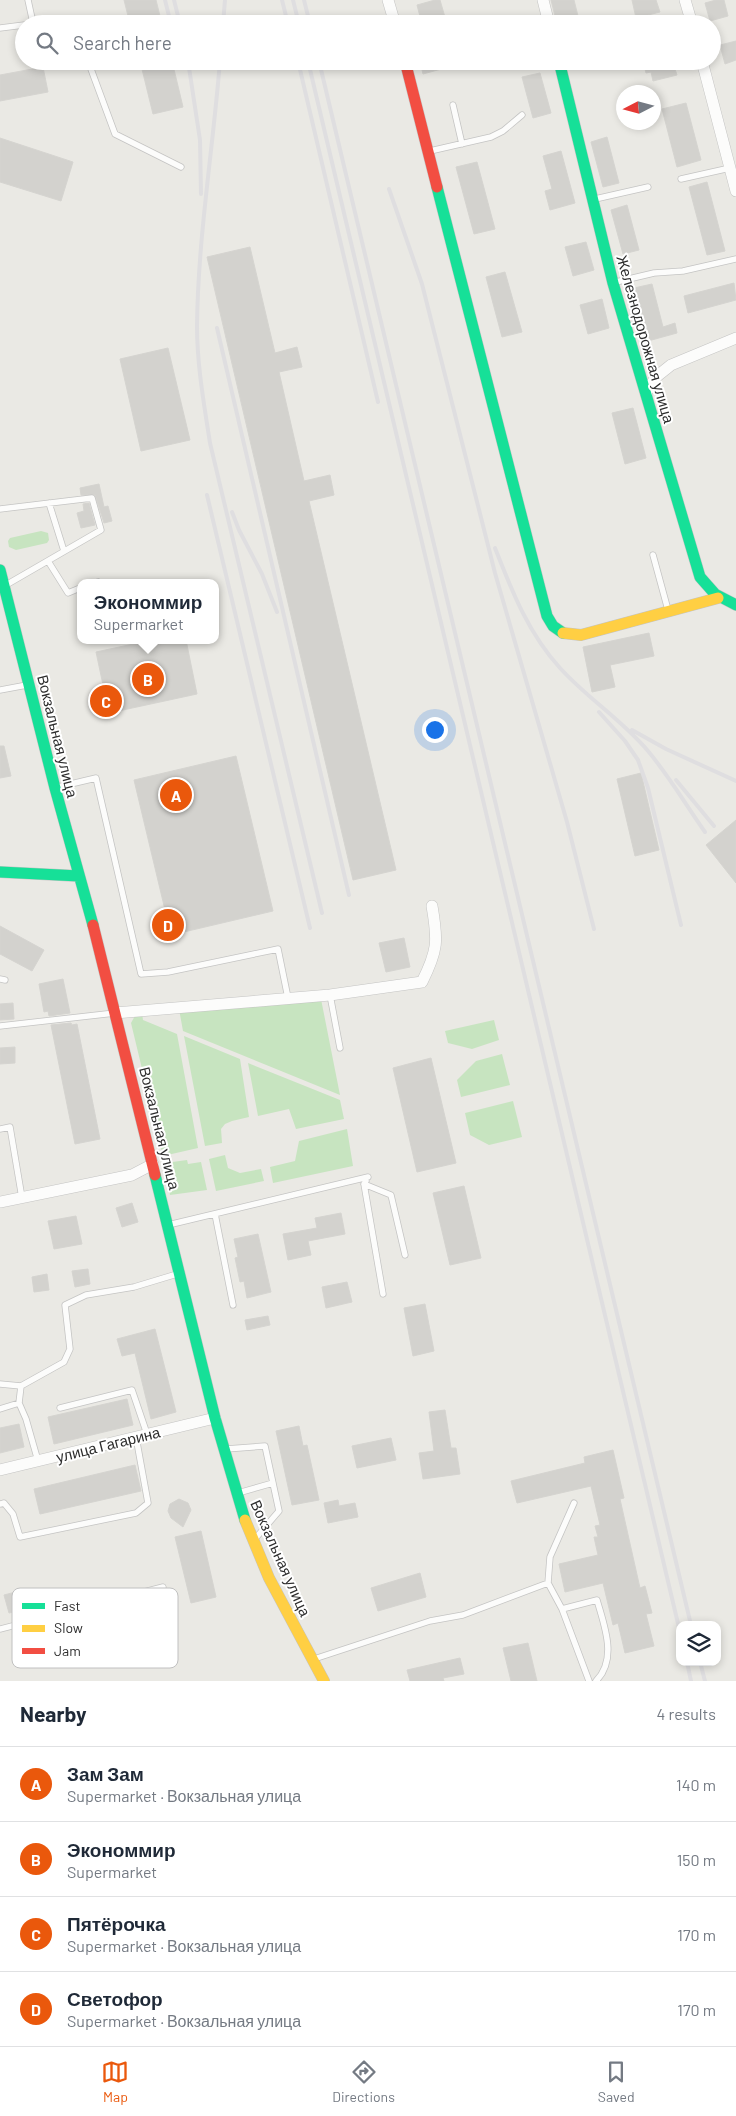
<!DOCTYPE html>
<html lang="en">
<head>
<meta charset="utf-8">
<style>
	:root { --surface:#fff; --page:#f2f2f3; --text:#1f2937; --muted:#747a83; --line:#e0e1e3; --accent:#ea580c }
	body { margin:0; font-family:Barlow,sans-serif; background:var(--page); color:var(--text) }
	.controls { position:absolute; right:15px; bottom:15px; display:grid; overflow:hidden; border-radius:10px; box-shadow:0 2px 8px #0003 }
	.controls button { width:45px; height:45px; display:grid; place-items:center; padding:0; border:0; border-bottom:1px solid var(--line); background:var(--surface); color:var(--text); font:25px sans-serif }
	.compass { position:absolute; left:616px; top:85px; width:45px; height:45px; border-radius:50%; background:var(--surface); box-shadow:0 2px 8px #0003; rotate:264deg }
	.you { position:absolute; left:434px; top:729px; width:18px; height:18px; margin:-12px; border:4px solid #fff; border-radius:50%; background:#1a73e8; box-shadow:0 0 0 8px #1a73e833 }
	.badge { display:grid; place-items:center; width:32px; height:32px; border-radius:50%; background:var(--accent); color:#fff; font-size:16px; font-weight:700 }
	.pin { position:absolute; translate:-50% -50%; border:2px solid #fff; box-shadow:0 1px 5px #0006 }
	.popup { position:absolute; left:77px; top:579px; width:142px; height:65px; box-sizing:border-box; display:grid; place-content:center; border-radius:10px; background:var(--surface); filter:drop-shadow(0 1px 4px #0005); font-size:16px; white-space:nowrap; color:var(--muted) }
	.popup b { font-size:19px; color:var(--text) }
	.popup::after { content:''; position:absolute; left:50%; top:100%; margin-left:-10px; border:10px solid transparent; border-top-color:var(--surface) }
	.list { margin:0; padding:0; list-style:none }
	h2 { display:flex; justify-content:space-between; align-items:center; height:65px; margin:0; padding:0 20px; font-size:21px }
	h2 small { font-size:16px; font-weight:400; color:var(--muted) }
	.list li { display:grid; grid-template-columns:32px 1fr auto; gap:15px; align-items:center; box-sizing:border-box; height:75px; padding:0 20px; border-top:1px solid var(--line) }
	.list b { display:block; font-size:19px; white-space:nowrap }
	.list p { margin:0; font-size:16px; white-space:nowrap; color:var(--muted) }
	.list em { font-size:16px; font-style:normal; color:var(--muted) }
	.icon { flex:none; width:28px; height:28px; fill:none; stroke:currentColor; stroke-width:2; stroke-linecap:round; stroke-linejoin:round }
	.map { position:relative; flex:none; width:736px; height:1681px; overflow:hidden }
	.search { position:absolute; background:var(--surface); box-shadow:0 2px 8px #0003; left:15px; right:15px; top:15px; height:55px; display:flex; align-items:center; gap:12px; box-sizing:border-box; padding:0 18px; border-radius:28px; color:var(--muted); font-size:19px }
	.sheet { height:365px; background:var(--surface) }
	nav { display:flex; justify-content:space-around; align-items:center; box-sizing:border-box; height:70px; border-top:1px solid var(--line); background:var(--surface); font-size:14px; color:var(--muted) }
	nav a { display:grid; justify-items:center; gap:2px }
	nav .on { color:var(--accent) }
	.map>svg:first-child { display:block }
	.green { fill:#c7e4c0 }
	.building { fill:#d3d2ce; stroke:#d5d4d0 }
	.lines { fill:none; stroke-linecap:round; stroke-linejoin:round }
	.lane-casing { stroke:#c4c4c3; stroke-width:7 }
	.street-casing { stroke:#c4c4c3; stroke-width:12 }
	.fast-casing { stroke:#c4c4c3; stroke-width:12 }
	.slow-casing { stroke:#c4c4c3; stroke-width:12 }
	.jam-casing { stroke:#c4c4c3; stroke-width:12 }
	.lane { stroke:#fcfcfb; stroke-width:5.5 }
	.street { stroke:#fcfcfb; stroke-width:11 }
	.fast { stroke:#16e098; stroke-width:11 }
	.slow { stroke:#ffcf43; stroke-width:11 }
	.jam { stroke:#f24e42; stroke-width:11 }
	.rail { stroke:#dfdee0; stroke-width:4 }
	.labels { text-anchor:middle; dominant-baseline:central; stroke-width:4; stroke-linejoin:round; paint-order:stroke }
	.street-label { font-size:15px; fill:#2d2d2d; stroke:#fff }
	.key { fill:#fff; stroke:#c0c0c0; stroke-width:1 }
	.key-label { font-size:14px; fill:#2d2d2d }
</style>
</head>
<body>
<div class="map">
<svg width="736" height="1681" viewBox="0 0 736 1681">
	<rect width="100%" height="100%" fill="#eae9e4"/>
	<path class="green" d="M41,531L48,533L49,540L47,543L16,550L9,547L8,541L10,538Z
		M321,999L340,1095L183,1031L179,1009Z
		M142,1013L143,1020L177,1034L198,1148L163,1156L131,1023L136,1014Z
		M494,1020L499,1040L472,1049L448,1043L445,1031Z
		M184,1036L240,1059L249,1117L232,1121L225,1124L221,1129L222,1143L205,1146Z
		M502,1054L510,1085L461,1097L457,1080L476,1061Z
		M248,1063L340,1100L344,1119L296,1129L289,1109L258,1116Z
		M513,1101L522,1137L489,1145L470,1135L465,1113Z
		M347,1129L353,1166L273,1183L270,1167L295,1161L299,1141Z
		M225,1155L228,1168L240,1173L261,1169L264,1181L216,1191L209,1159Z
		M187,1160L188,1164L201,1162L207,1190L170,1195L165,1163Z"/>
	<path class="building" d="M124,0H156L162,24H130Z
		M435,0H440L447,24H422L417,5Z
		M551,0H574L580,24H557Z
		M632,0H656L660,12L636,18Z
		M716,0H724L728,16L710,21L705,3Z
		M736,41V60L725,64L720,45Z
		M140,61H172L183,107L153,114Z
		M420,61H456V65L423,74Z
		M643,61H676L677,65L674,66L677,75L653,81L651,72L646,73Z
		M43,67L48,92L0,101V75Z
		M540,73L551,113L533,118L522,77Z
		M686,103L701,160L677,167L662,109Z
		M607,137L619,183L603,187L591,142Z
		M0,138L73,162L61,201L0,182Z
		M561,151L575,203L550,210L545,191L552,189L543,156Z
		M477,162L495,229L474,234L456,167Z
		M707,182L725,251L707,255L689,187Z
		M627,205L639,250L623,254L611,210Z
		M586,242L594,270L573,276L565,247Z
		M250,247L275,353L297,347L302,367L279,372L304,481L330,475L334,495L309,501L396,870L353,880L207,257Z
		M505,272L522,332L502,337L486,277Z
		M734,283L736,300L688,313L684,296Z
		M652,284L663,327L675,323L677,333L648,341L634,288Z
		M602,299L609,328L588,334L580,305Z
		M168,348L190,440L141,451L120,359Z
		M633,408L646,458L625,464L612,413Z
		M99,484L104,507L108,506L112,521L104,523L95,495H81L80,488Z
		M89,503L95,525L81,528L77,513L84,511L83,504Z
		M649,633L654,656L610,665L615,687L592,692L583,647Z
		M152,640H186L197,694L109,713L96,652Z
		M0,746H4L11,776L0,778Z
		M236,756L273,911L171,935L134,780Z
		M641,773L659,850L635,856L617,779Z
		M736,820V883L706,845Z
		M0,926L44,950L32,971L0,954Z
		M404,938L410,967L386,972L379,943Z
		M63,979L70,1013L49,1016L48,1011L44,1012L39,984Z
		M13,1003L14,1019L0,1020V1004Z
		M71,1023L72,1025L77,1024L100,1139L75,1144L51,1025Z
		M15,1047V1063L0,1064V1048Z
		M431,1058L456,1163L417,1172L393,1068Z
		M464,1186L481,1258L450,1265L433,1193Z
		M132,1203L138,1222L122,1227L116,1208Z
		M341,1213L345,1234L308,1241L311,1255L288,1260L283,1234L317,1228L315,1218Z
		M76,1216L82,1244L54,1249L48,1221Z
		M258,1234L271,1292L247,1298L244,1281L240,1282L235,1258L238,1257L234,1239Z
		M88,1269L90,1284L75,1287L72,1271Z
		M47,1274L49,1290L34,1292L32,1277Z
		M347,1282L352,1302L326,1308L322,1287Z
		M425,1304L434,1351L413,1356L404,1308Z
		M268,1316L270,1325L247,1330L245,1320Z
		M155,1329L176,1412L151,1419L135,1353L122,1356L117,1339Z
		M127,1399L133,1425L54,1444L48,1417Z
		M445,1410L451,1448H456L460,1474L423,1479L419,1453L434,1451L429,1412Z
		M19,1424L24,1447L0,1453V1428Z
		M299,1426L303,1446L307,1445L319,1500L292,1505L276,1431Z
		M391,1438L396,1460L357,1468L352,1446Z
		M613,1450L624,1498L620,1499L640,1588L645,1586L652,1613L646,1614L654,1646L625,1653L618,1623L613,1625L603,1583L565,1592L559,1564L598,1555L594,1537H598L595,1526L600,1525L591,1486L517,1503L511,1481L585,1463L584,1457Z
		M135,1465L141,1491L40,1514L34,1489Z
		M179,1499L188,1503L191,1510L183,1527L171,1518L168,1511L170,1504Z
		M338,1500L339,1506L355,1503L358,1517L328,1523L324,1503Z
		M201,1531L216,1597L191,1603L175,1537Z
		M420,1573L426,1597L378,1611L371,1588Z
		M23,1590L28,1609L9,1613L4,1595Z
		M111,1624L115,1643L97,1647L92,1629Z
		M54,1639L59,1657L40,1662L35,1644Z
		M528,1643L537,1681H511L503,1648Z
		M460,1658L464,1674L443,1678L444,1681H410L407,1670Z"/>
	<g class="lines">
		<defs>
			<path id="lane" d="M28,0L33,23L31,24
				M33,23L43,24
				M0,28L24,25
				M88,61L115,134L181,167
				M453,105L462,144
				M430,151L491,137L503,131L522,115
				M681,179L730,168
				M595,199L648,187
				M616,282L654,273L683,271L736,259
				M49,503L64,551
				M0,509L92,498L101,530L6,585
				M653,555L668,610
				M48,561L68,593L80,588
				M96,583L98,582
				M0,690L27,685
				M58,787L96,778L141,974L168,972L278,949L288,998
				M0,979L5,980
				M330,995L340,1048
				M0,1026L115,1013
				M0,1129L10,1127L22,1198
				M366,1181L364,1184L391,1195L405,1255
				M364,1184L383,1294
				M215,1214L233,1305
				M168,1225L368,1177
				M0,1384L21,1386
				M60,1408L132,1390L147,1434
				M0,1409L19,1403
				M226,1449L265,1446L279,1511L254,1540
				M38,1461L26,1419L19,1403L21,1386L64,1362L70,1349L65,1305L86,1295L134,1287L177,1274
				M238,1493L273,1483
				M0,1504L4,1503L13,1514L20,1537L136,1513L148,1503L136,1437
				M548,1583L562,1609L589,1681
				M562,1609L597,1600C604,1625 618,1659 596,1681
				M0,1629L163,1587
				M314,1659L430,1621L463,1615L548,1583L550,1557L574,1503"/>
			<path id="street" d="M388,0L395,24
				M543,0L549,24
				M685,0L692,24
				M702,61L736,191
				M646,393L656,377L671,365L736,338
				M115,1013L330,995L422,982C438,950 438,941 432,906
				M0,1202L132,1175L153,1164
				M0,1470L215,1418"/>
			<path id="fast" d="M559,61L613,283L700,577L715,594L736,605
				M437,187L547,616L553,626L563,633
				M0,570L55,788L93,925
				M0,872L79,876
				M155,1175L215,1418L245,1520"/>
			<path id="slow" d="M563,633L581,635L718,598
				M245,1520L269,1578L324,1681"/>
			<path id="jam" d="M405,61L437,187
				M93,925L155,1175"/>
		</defs>
		<use href="#lane" class="lane-casing"/>
		<use href="#street" class="street-casing"/>
		<use href="#fast" class="fast-casing"/>
		<use href="#slow" class="slow-casing"/>
		<use href="#jam" class="jam-casing"/>
		<use href="#lane" class="lane"/>
		<use href="#street" class="street"/>
		<use href="#fast" class="fast"/>
		<use href="#slow" class="slow"/>
		<use href="#jam" class="jam"/>
		<path class="rail" d="M165,0L171,24
			M174,0L180,24
			M282,0L288,24
			M293,0L299,24
			M304,0L310,24
			M223,24L225,0
			M188,61L200,140L201,194
			M220,61C213,149 198,237 197,326C197,365 204,404 210,443L322,913
			M298,61L378,402
			M308,61L680,1632
			M319,61L691,1625
			M389,189L422,284L495,573L567,822L594,929
			M217,328L349,895
			M207,495L310,928
			M232,512L239,530L262,574L277,612
			M495,548C512,591 528,633 560,668C587,698 622,720 648,751C669,776 686,805 705,832
			M599,712L625,741L638,760L648,788L681,925
			M632,730L666,749L736,781
			M676,780L714,826
			M687,1662L691,1681
			M700,1662L705,1681"/>
	</g>
	<g class="labels">
		<g class="street-label">
			<text transform="translate(646 339) rotate(74)">Железнодорожная улица</text>
			<text transform="translate(58 736) rotate(76)">Вокзальная улица</text>
			<text transform="translate(160 1128) rotate(76)">Вокзальная улица</text>
			<text transform="translate(108 1444) rotate(-14)">улица Гагарина</text>
			<text transform="translate(281 1558) rotate(66)">Вокзальная улица</text>
		</g>
	</g>
	<rect x="12" y="1588" width="166" height="80" rx="8" class="key"/>
	<rect x="22" y="1603" width="23" height="6" fill="#16e098"/>
	<rect x="22" y="1625" width="23" height="7" fill="#ffcf43"/>
	<rect x="22" y="1648" width="23" height="6" fill="#f24e42"/>
	<g class="key-label">
		<text x="54" y="1611">Fast</text>
		<text x="54" y="1633">Slow</text>
		<text x="54" y="1656">Jam</text>
	</g>
</svg>
<div class="controls">
<button><svg class="icon" aria-label="layers" viewBox="0 0 24 24"><path d="M12 4l9 5-9 5-9-5zM3 14l9 5 9-5"/></svg></button>
</div>
<svg class="compass" viewBox="-18 -18 36 36"><path d="M0-13l5 13h-10z" fill="#e53935"/><path d="M0 13l5-13h-10z" fill="#747a83"/></svg>
<div class="you"></div>
<div class="pin badge" style="left:176px;top:795px">A</div>
<div class="pin badge" style="left:148px;top:679px">B</div>
<div class="popup"><b>Экономмир</b>Supermarket</div>
<div class="pin badge" style="left:106px;top:701px">C</div>
<div class="pin badge" style="left:168px;top:925px">D</div>
<div class="search"><svg class="icon" aria-label="search" viewBox="0 0 24 24"><circle cx="10" cy="10" r="6"/><path d="M15 15l6 6"/></svg>Search here</div>
</div>
<section class="sheet">
<h2>Nearby<small>4 results</small></h2>
<ul class="list">
<li><span class="badge">A</span><div><b>Зам Зам</b><p>Supermarket · Вокзальная улица</p></div><em>140 m</em></li>
<li><span class="badge">B</span><div><b>Экономмир</b><p>Supermarket</p></div><em>150 m</em></li>
<li><span class="badge">C</span><div><b>Пятёрочка</b><p>Supermarket · Вокзальная улица</p></div><em>170 m</em></li>
<li><span class="badge">D</span><div><b>Светофор</b><p>Supermarket · Вокзальная улица</p></div><em>170 m</em></li>
</ul>
</section>
<nav>
<a class="on"><svg class="icon" aria-label="map" viewBox="0 0 24 24"><path d="M3 6l6-2 6 2 6-2v14l-6 2-6-2-6 2zM9 4v14M15 6v14"/></svg>Map</a>
<a><svg class="icon" aria-label="directions" viewBox="0 0 24 24"><path d="M12 3l9 9-9 9-9-9zM9 14v-3h6M13 9l2 2-2 2"/></svg>Directions</a>
<a><svg class="icon" aria-label="saved" viewBox="0 0 24 24"><path d="M7 4h10v16l-5-4-5 4z"/></svg>Saved</a>
</nav>
</body>
</html>
